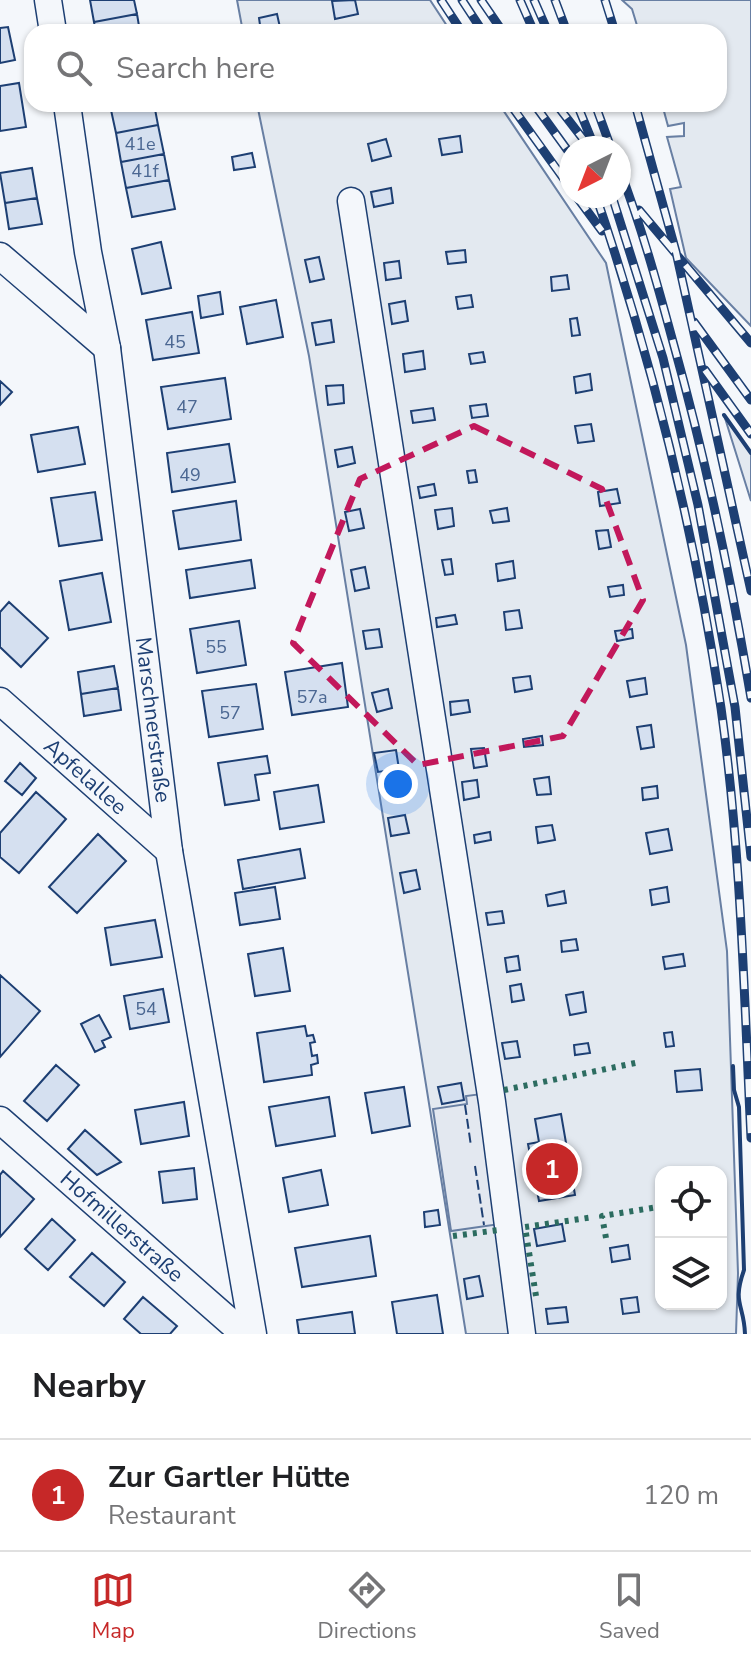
<!DOCTYPE html>
<html lang="en">
<head>
<meta charset="utf-8">
<style>
	:root { --surface:#fff; --page:#f2f2f2; --text:#202124; --muted:#757577; --line:#e0e0e0; --accent:#c62828 }
	body { margin:0; font-family:"Nunito Sans",sans-serif; background:var(--page); color:var(--text) }
	.controls { position:absolute; right:24px; bottom:24px; display:grid; overflow:hidden; border-radius:16px; box-shadow:0 2px 6px #0004 }
	.controls button { width:72px; height:72px; display:grid; place-items:center; padding:0; border:0; border-bottom:2px solid var(--line); background:var(--surface); color:var(--text); font:40px sans-serif }
	.compass { position:absolute; left:559px; top:136px; width:72px; height:72px; border-radius:50%; background:var(--surface); box-shadow:0 2px 6px #0004; rotate:222deg }
	.you { position:absolute; left:398px; top:784px; width:28px; height:28px; margin:-20px; border:6px solid #fff; border-radius:50%; background:#1a73e8; box-shadow:0 0 0 12px #1a73e833 }
	.badge { display:grid; place-items:center; width:52px; height:52px; border-radius:50%; background:var(--accent); color:#fff; font-size:26px; font-weight:700 }
	.pin { position:absolute; translate:-50% -50%; border:4px solid #fff; box-shadow:0 2px 8px #0006 }
	.list { margin:0; padding:0; list-style:none }
	h2 { display:flex; justify-content:space-between; align-items:center; height:104px; margin:0; padding:0 32px; font-size:34px }
	h2 small { font-size:26px; font-weight:400; color:var(--muted) }
	.list li { display:grid; grid-template-columns:52px 1fr auto; gap:24px; align-items:center; box-sizing:border-box; height:112px; padding:0 32px; border-top:2px solid var(--line) }
	.list b { display:block; font-size:30px; white-space:nowrap }
	.list p { margin:0; font-size:26px; white-space:nowrap; color:var(--muted) }
	.list em { font-size:26px; font-style:normal; color:var(--muted) }
	.icon { flex:none; width:44px; height:44px; fill:none; stroke:currentColor; stroke-width:2; stroke-linecap:round; stroke-linejoin:round }
	.map { position:relative; flex:none; width:751px; height:1334px; overflow:hidden }
	.search { position:absolute; background:var(--surface); box-shadow:0 2px 6px #0004; left:24px; right:24px; top:24px; height:88px; display:flex; align-items:center; gap:20px; box-sizing:border-box; padding:0 28px; border-radius:24px; color:var(--muted); font-size:30px }
	.sheet { height:216px; background:var(--surface) }
	nav { display:flex; justify-content:space-around; align-items:center; box-sizing:border-box; height:112px; border-top:2px solid var(--line); background:var(--surface); font-size:22px; color:var(--muted) }
	nav a { display:grid; justify-items:center; gap:4px }
	nav .on { color:var(--accent) }
	.map>svg:first-child { display:block }
	.green { fill:#e3e9f0; stroke:#687fa3; stroke-width:2; fill-rule:evenodd }
	.parking { fill:#e3e8f0; stroke:#687fa3; stroke-width:2 }
	.building { fill:#d5e0f0; stroke:#1d3f73; stroke-width:2 }
	.lines { fill:none; stroke-linecap:round; stroke-linejoin:round }
	.minor-casing { stroke:#1d3f73; stroke-width:29 }
	.minor { stroke:#f4f7fb; stroke-width:26 }
	.rail-casing { stroke:#1d3f73; stroke-width:9 }
	.rail { stroke:#f4f7fb; stroke-width:6; stroke-dasharray:18; stroke-linecap:butt }
	.hedge { stroke:#2c6c60; stroke-width:6; stroke-dasharray:4 6; stroke-linecap:butt }
	.fence { stroke:#1d3f73; stroke-width:2; stroke-dasharray:10 4; stroke-linecap:butt }
	.wall { stroke:#1d3f73; stroke-width:4 }
	.marked { fill:none; stroke:#c2185b; stroke-width:6; stroke-dasharray:16 10; stroke-linejoin:round }
	.labels { text-anchor:middle; dominant-baseline:central; stroke-width:6; stroke-linejoin:round; paint-order:stroke }
	.number-label { font-size:18px; fill:#4b6792 }
	.street-label { font-size:22px; fill:#1d3f73; stroke:#f4f7fb }
</style>
</head>
<body>
<div class="map">
<svg width="751" height="1334" viewBox="0 0 751 1334">
	<rect width="100%" height="100%" fill="#f4f7fb"/>
	<path class="green" d="M237,0H430L451,32H243Z
		M622,0H751V326L686,258L670,189L681,187L667,137L684,136V123L668,126L662,104H719V32H639L632,9Z
		M257,104H499L606,263L686,645L727,951L738,1273L736,1334H466L309,356ZM661,1172H721V1304H661Z
		M724,415L751,453V501Z"/>
	<path class="parking" d="M481,1094L500,1224L451,1231L433,1109L467,1104L466,1096Z"/>
	<path class="building" d="M90,0H134L137,14L94,22Z
		M355,0L358,14L335,19L332,1Z
		M137,14L140,32H96L94,22Z
		M277,14L281,32H261L259,18Z
		M8,27L15,60L0,63V28Z
		M19,83L26,127L0,131V86Z
		M110,104H144L111,110Z
		M144,104H154L158,125L116,133L111,110Z
		M158,125L164,154L121,162L116,133Z
		M460,136L462,152L442,155L439,139Z
		M386,139L391,156L372,161L368,144Z
		M252,153L255,167L234,170L232,157Z
		M164,154L169,180L126,188L121,162Z
		M32,168L37,198L5,203L0,173Z
		M169,180L175,209L132,217L126,188Z
		M391,188L393,203L374,207L371,192Z
		M37,198L42,224L9,229L5,203Z
		M161,242L171,288L142,294L132,249Z
		M465,250L466,262L448,264L446,252Z
		M319,257L324,279L310,282L305,260Z
		M399,261L401,278L386,280L384,263Z
		M567,275L569,289L552,291L551,277Z
		M220,292L223,314L201,318L198,296Z
		M471,295L473,307L458,309L456,297Z
		M276,300L283,337L247,344L240,307Z
		M405,301L408,321L392,324L389,304Z
		M192,312L199,353L153,360L146,320Z
		M577,318L580,335L572,336L570,319Z
		M331,320L334,342L316,345L312,323Z
		M423,351L425,369L405,372L403,354Z
		M483,352L485,362L471,364L469,354Z
		M590,374L592,390L576,393L574,377Z
		M225,378L231,419L168,429L161,387Z
		M0,381L12,392L0,405Z
		M343,385L344,403L328,405L326,386Z
		M486,404L488,416L472,418L470,406Z
		M433,408L435,420L413,423L411,411Z
		M591,424L594,441L578,443L575,426Z
		M78,427L85,464L38,472L31,435Z
		M229,444L235,482L172,492L167,453Z
		M352,447L355,463L338,467L335,450Z
		M475,470L477,482L469,483L467,471Z
		M434,484L436,495L420,498L418,487Z
		M617,489L620,503L600,506L598,492Z
		M95,492L102,540L59,546L51,498Z
		M236,501L241,540L179,549L173,511Z
		M452,508L454,526L438,529L435,510Z
		M507,508L509,521L493,523L490,511Z
		M360,509L364,528L349,531L345,512Z
		M608,530L611,547L599,549L596,531Z
		M451,559L453,574L445,575L442,560Z
		M251,560L255,588L190,598L186,570Z
		M513,561L515,578L498,581L496,564Z
		M365,567L369,588L355,591L351,570Z
		M102,573L111,622L69,630L60,581Z
		M623,585L624,595L610,597L608,587Z
		M9,602L48,638L21,667L0,647V612Z
		M519,610L522,628L506,630L504,612Z
		M455,615L457,624L437,627L436,618Z
		M239,621L246,665L197,673L190,629Z
		M379,629L382,647L366,649L363,631Z
		M632,629L633,638L617,641L615,631Z
		M342,663L348,707L292,715L285,672Z
		M114,666L118,688L81,694L78,672Z
		M530,676L532,689L515,692L513,678Z
		M645,678L647,694L630,697L627,681Z
		M256,684L263,729L209,737L202,691Z
		M118,688L121,710L84,716L81,694Z
		M388,689L392,708L377,712L372,693Z
		M468,700L470,712L451,715L450,702Z
		M651,725L654,747L641,749L637,727Z
		M542,736L543,745L524,747L523,739Z
		M484,748L487,766L474,768L471,749Z
		M396,750L399,769L378,772L374,753Z
		M267,756L270,773L255,775L259,800L225,805L218,763Z
		M20,763L36,778L22,795L5,781Z
		M549,777L551,794L537,795L534,779Z
		M477,780L479,797L464,800L462,782Z
		M318,785L324,822L280,829L274,792Z
		M657,786L658,798L643,800L642,788Z
		M36,792L66,819L19,873L0,857V833Z
		M405,815L409,833L391,836L388,818Z
		M552,825L555,840L538,843L536,827Z
		M668,829L672,850L650,854L646,833Z
		M490,832L491,840L475,843L474,835Z
		M98,834L126,861L77,913L49,887Z
		M300,849L305,878L243,889L238,860Z
		M416,870L420,889L404,893L400,873Z
		M275,887L280,919L240,925L235,893Z
		M667,887L669,902L652,905L650,890Z
		M564,891L566,903L548,906L546,895Z
		M502,911L504,923L488,925L486,913Z
		M155,920L162,957L111,965L105,928Z
		M576,939L578,950L562,952L561,941Z
		M283,948L290,991L255,996L248,954Z
		M683,954L685,966L665,969L663,957Z
		M518,956L520,970L507,972L505,958Z
		M0,975L40,1011L0,1057Z
		M521,984L524,1000L512,1002L510,986Z
		M163,989L169,1022L130,1029L124,996Z
		M583,992L586,1012L570,1015L566,995Z
		M99,1015L111,1037L102,1041L105,1047L95,1052L81,1024Z
		M305,1026L307,1036L313,1035L315,1042L310,1043L312,1056L317,1055L318,1063L311,1065L312,1075L264,1082L257,1033Z
		M672,1032L674,1046L666,1047L664,1033Z
		M517,1041L520,1057L505,1059L502,1043Z
		M588,1043L590,1053L575,1055L574,1045Z
		M56,1065L79,1085L47,1121L24,1101Z
		M700,1069L702,1090L677,1092L675,1071Z
		M461,1083L464,1100L442,1104L438,1087Z
		M404,1087L410,1126L372,1133L365,1093Z
		M329,1097L335,1136L276,1146L269,1107Z
		M184,1102L189,1136L141,1144L135,1110Z
		M561,1114L575,1195L539,1201L528,1144L539,1142L535,1119Z
		M85,1130L121,1162L97,1175L68,1149Z
		M194,1168L197,1199L163,1203L159,1172Z
		M321,1170L328,1205L289,1212L283,1178Z
		M3,1171L34,1199L0,1237V1175Z
		M438,1210L440,1225L425,1227L424,1212Z
		M52,1219L75,1240L48,1270L25,1249Z
		M562,1224L565,1241L537,1246L534,1229Z
		M370,1236L376,1276L302,1287L295,1248Z
		M628,1245L630,1259L612,1262L610,1248Z
		M92,1253L125,1282L104,1306L70,1277Z
		M479,1276L483,1296L467,1299L464,1279Z
		M437,1295L443,1334H397L392,1302Z
		M143,1297L177,1326L170,1334H141L124,1319Z
		M637,1297L639,1312L623,1314L621,1299Z
		M566,1307L568,1322L548,1324L546,1309Z
		M352,1312L355,1334H299L297,1320Z"/>
	<g class="lines">
		<defs>
			<g id="minor">
				<path d="M48,0L53,32"/>
				<path id="s1" d="M67,104L88,252L107,348L169,851L253,1334"/>
				<path d="M351,201L492,1102L522,1334"/>
				<path d="M0,256L107,348"/>
				<path id="s2" d="M0,701L169,851"/>
				<path id="s3" d="M0,1120L244,1334"/>
			</g>
		</defs>
		<use href="#minor" class="minor-casing"/>
		<use href="#minor" class="minor"/>
		<defs>
			<path id="rail" d="M441,0L462,32
				M462,0L483,32
				M481,0L503,32
				M520,0L534,32
				M534,0L548,32
				M555,0L567,32
				M605,0L615,32
				M510,104L571,189
				M534,104L571,155
				M556,104L590,148
				M577,104L592,141
				M595,104L611,148
				M635,104L676,252L751,591
				M619,168C641,225 657,283 673,342C706,460 731,578 751,698
				M576,196L602,231
				M596,196C653,363 695,534 721,708C741,850 744,994 751,1138
				M612,196L663,358L698,505L735,707L751,857
				M639,210L751,343
				M694,322L751,400
				M705,370L751,434"/>
		</defs>
		<use href="#rail" class="rail-casing"/>
		<use href="#rail" class="rail"/>
		<path class="hedge" d="M504,1090L640,1062
			M453,1236L499,1230
			M606,1238L602,1216L658,1207
			M536,1296L525,1227L594,1217"/>
		<path class="fence" d="M465,1105L471,1146
			M475,1166L484,1225"/>
		<path class="wall" d="M724,415L751,453
			M733,1066L734,1090L739,1107L744,1270C732,1304 744,1304 745,1334"/>
	</g>
	<path class="marked" d="M474,426L602,489L643,600L563,736L418,765L293,643L360,479Z"/>
	<g class="labels">
		<g class="number-label">
			<text x="140" y="144">41e</text>
			<text x="145" y="171">41f</text>
			<text x="175" y="342">45</text>
			<text x="187" y="407">47</text>
			<text x="190" y="475">49</text>
			<text x="216" y="647">55</text>
			<text x="312" y="697">57a</text>
			<text x="230" y="713">57</text>
			<text x="146" y="1009">54</text>
		</g>
		<g class="street-label">
			<text stroke="none"><textPath href="#s1" startOffset="622">Marschnerstraße</textPath></text>
			<text stroke="none"><textPath href="#s2" startOffset="114">Apfelallee</textPath></text>
			<text stroke="none"><textPath href="#s3" startOffset="162">Hofmillerstraße</textPath></text>
		</g>
	</g>
</svg>
<div class="controls">
<button><svg class="icon" aria-label="locate" viewBox="0 0 24 24"><circle cx="12" cy="12" r="6"/><path d="M12 2v4M12 18v4M2 12h4M18 12h4"/></svg></button>
<button><svg class="icon" aria-label="layers" viewBox="0 0 24 24"><path d="M12 4l9 5-9 5-9-5zM3 14l9 5 9-5"/></svg></button>
</div>
<svg class="compass" viewBox="-18 -18 36 36"><path d="M0-13l5 13h-10z" fill="#e53935"/><path d="M0 13l5-13h-10z" fill="#757577"/></svg>
<div class="you"></div>
<div class="pin badge" style="left:552px;top:1169px">1</div>
<div class="search"><svg class="icon" aria-label="search" viewBox="0 0 24 24"><circle cx="10" cy="10" r="6"/><path d="M15 15l6 6"/></svg>Search here</div>
</div>
<section class="sheet">
<h2>Nearby<small></small></h2>
<ul class="list">
<li><span class="badge">1</span><div><b>Zur Gartler Hütte</b><p>Restaurant</p></div><em>120 m</em></li>
</ul>
</section>
<nav>
<a class="on"><svg class="icon" aria-label="map" viewBox="0 0 24 24"><path d="M3 6l6-2 6 2 6-2v14l-6 2-6-2-6 2zM9 4v14M15 6v14"/></svg>Map</a>
<a><svg class="icon" aria-label="directions" viewBox="0 0 24 24"><path d="M12 3l9 9-9 9-9-9zM9 14v-3h6M13 9l2 2-2 2"/></svg>Directions</a>
<a><svg class="icon" aria-label="saved" viewBox="0 0 24 24"><path d="M7 4h10v16l-5-4-5 4z"/></svg>Saved</a>
</nav>
</body>
</html>
